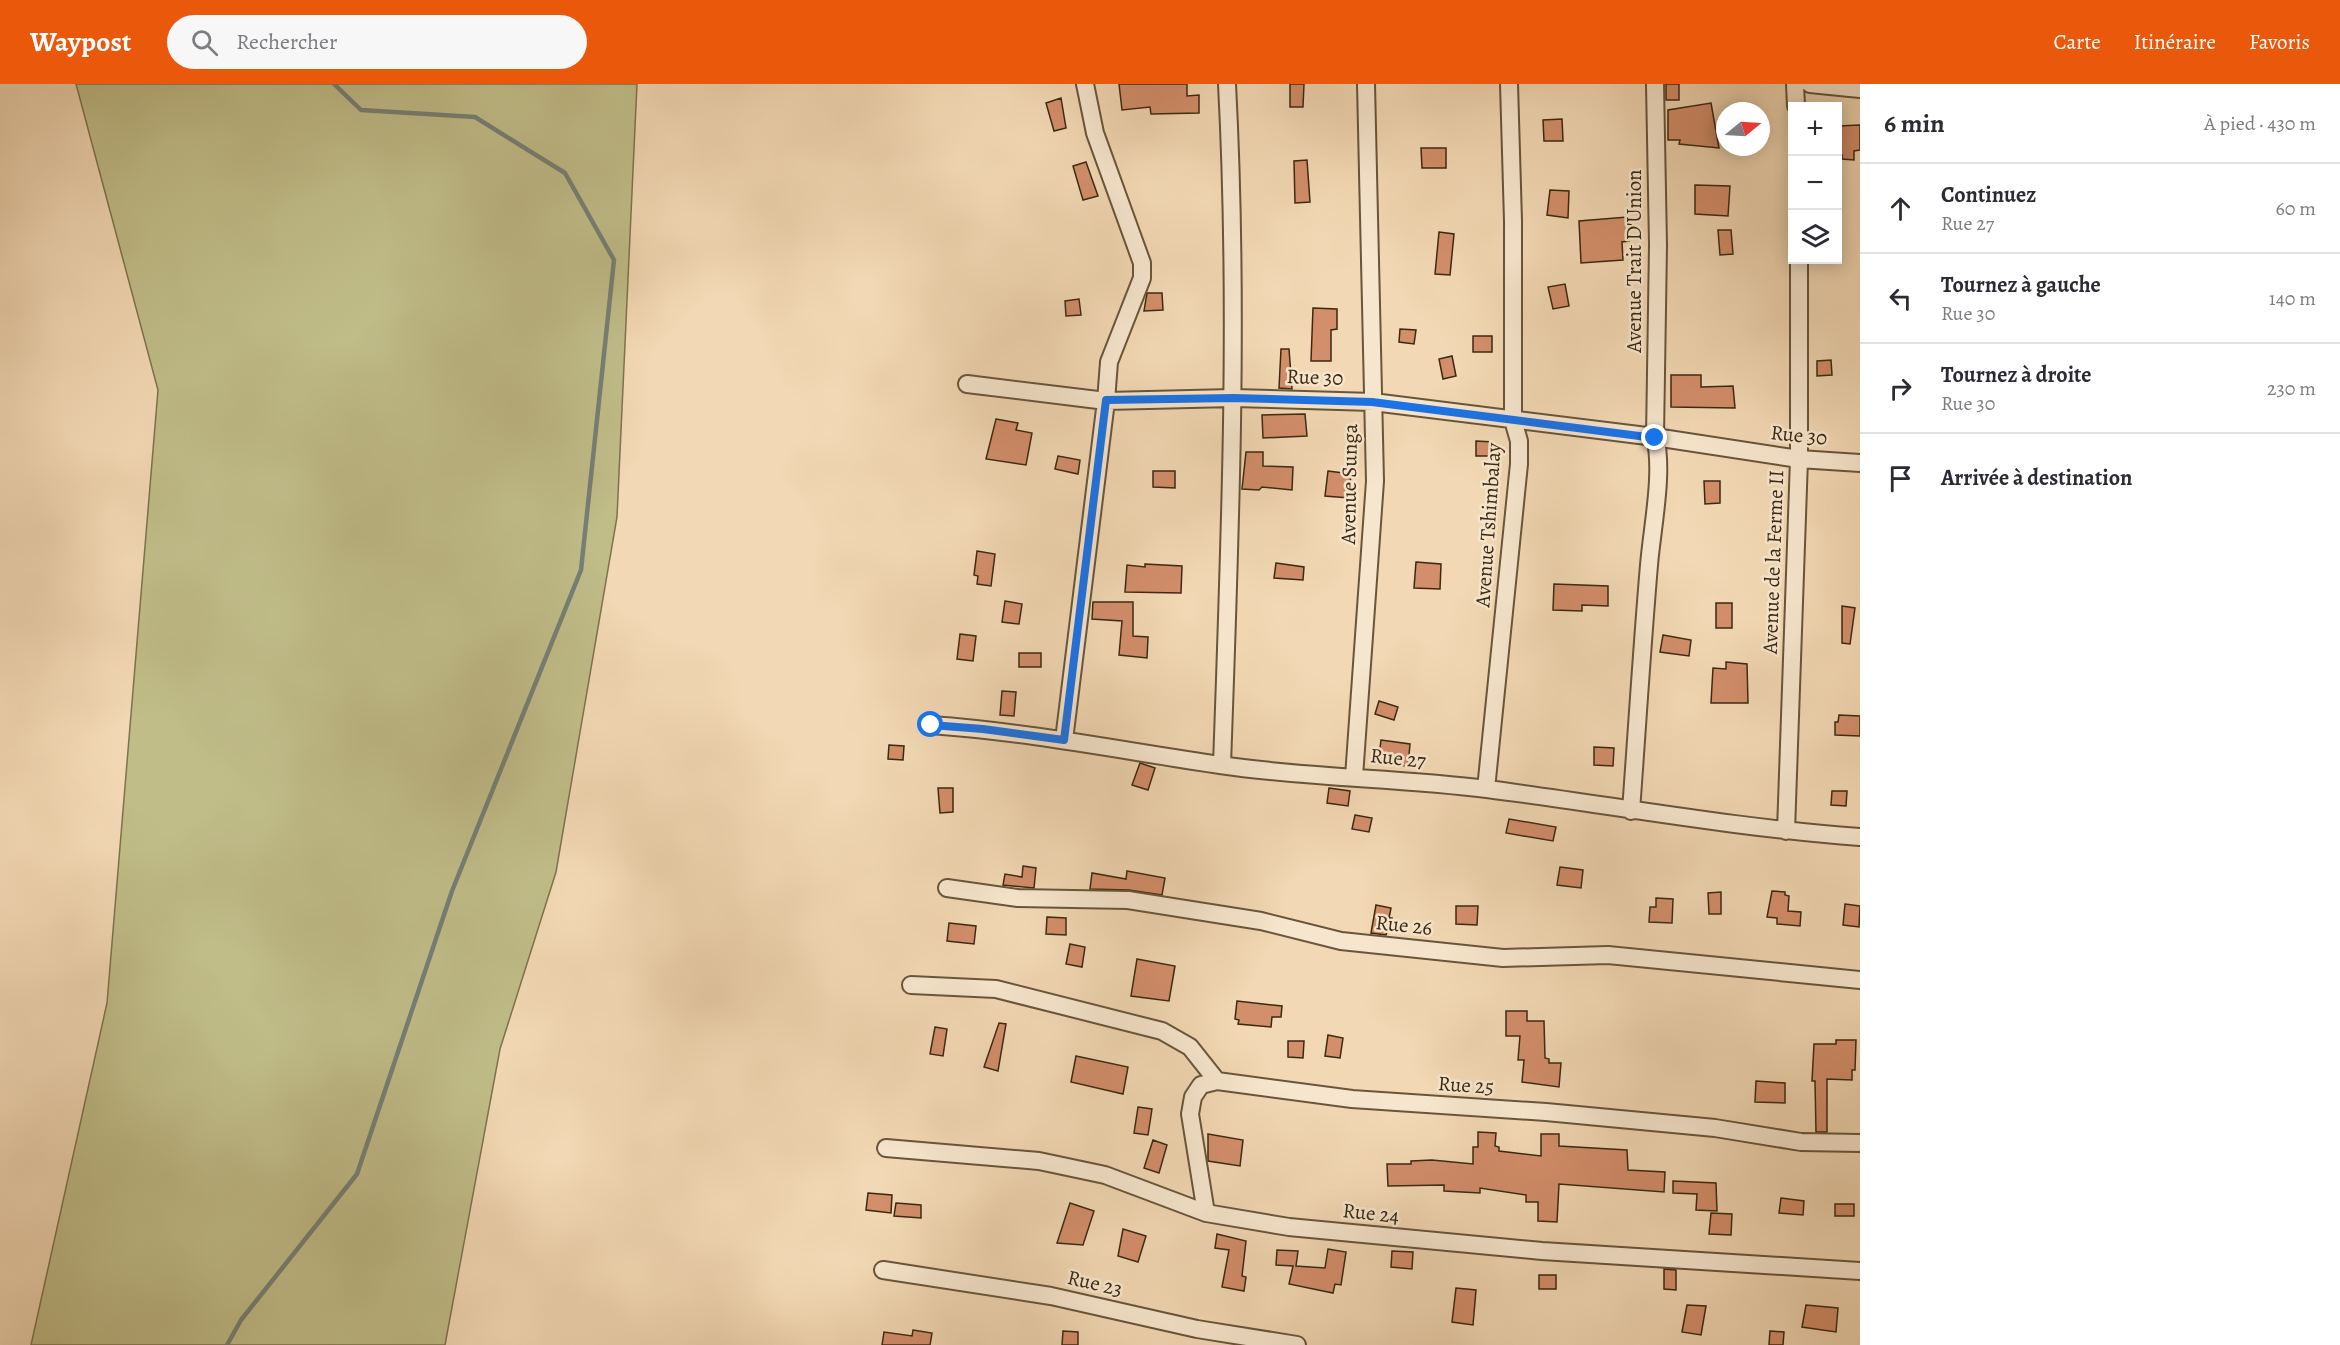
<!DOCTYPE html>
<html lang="fr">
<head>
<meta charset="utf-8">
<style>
	:root { --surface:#fff; --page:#f7f7f7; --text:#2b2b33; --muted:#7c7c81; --line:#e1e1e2; --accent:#ea580c }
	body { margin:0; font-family:Alegreya,serif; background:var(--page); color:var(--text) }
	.controls { position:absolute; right:18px; top:18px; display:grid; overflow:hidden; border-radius:0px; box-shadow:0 3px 15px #0003 }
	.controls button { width:54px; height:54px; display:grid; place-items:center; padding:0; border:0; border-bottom:2px solid var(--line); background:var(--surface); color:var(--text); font:30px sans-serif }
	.compass { position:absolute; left:1716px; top:18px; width:54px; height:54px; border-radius:50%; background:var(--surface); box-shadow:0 3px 15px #0003; rotate:72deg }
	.stop { position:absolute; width:18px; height:18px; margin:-14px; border:4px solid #1a73e8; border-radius:50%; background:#fff }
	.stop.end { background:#1a73e8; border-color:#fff; box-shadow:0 2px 6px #0008 }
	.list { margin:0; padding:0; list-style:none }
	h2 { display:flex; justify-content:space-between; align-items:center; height:78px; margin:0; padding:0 24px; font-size:26px }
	h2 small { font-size:20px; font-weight:400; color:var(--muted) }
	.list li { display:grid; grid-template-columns:39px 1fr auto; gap:18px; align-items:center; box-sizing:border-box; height:90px; padding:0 24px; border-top:2px solid var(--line) }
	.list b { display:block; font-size:22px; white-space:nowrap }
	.list p { margin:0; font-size:20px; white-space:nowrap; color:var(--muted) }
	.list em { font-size:20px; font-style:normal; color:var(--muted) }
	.icon { flex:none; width:33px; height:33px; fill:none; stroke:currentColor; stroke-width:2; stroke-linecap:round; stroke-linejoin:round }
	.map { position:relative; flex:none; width:1860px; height:1261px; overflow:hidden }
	header { display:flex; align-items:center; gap:36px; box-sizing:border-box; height:84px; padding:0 30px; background:var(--accent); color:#fff }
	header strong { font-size:28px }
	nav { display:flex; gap:33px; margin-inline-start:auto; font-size:21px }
	.search { width:420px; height:54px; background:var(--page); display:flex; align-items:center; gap:15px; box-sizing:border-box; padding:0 21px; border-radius:33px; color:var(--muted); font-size:22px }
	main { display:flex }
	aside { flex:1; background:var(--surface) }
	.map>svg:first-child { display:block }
	.green { fill:#c0bd89; stroke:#7e734e; stroke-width:1.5 }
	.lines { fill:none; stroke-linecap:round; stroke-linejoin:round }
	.stream { stroke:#777f76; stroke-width:4.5 }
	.building { fill:#d38e6b; stroke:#3b2912; stroke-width:1.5 }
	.street-casing { stroke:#69553a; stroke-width:20 }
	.street { stroke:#f7e6ce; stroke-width:16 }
	.route { stroke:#1a73e8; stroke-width:8 }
	.labels { text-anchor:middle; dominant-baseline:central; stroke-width:5; stroke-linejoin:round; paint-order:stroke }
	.street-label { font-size:21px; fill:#3b2912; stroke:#f7e6ce }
</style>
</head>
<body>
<header>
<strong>Waypost</strong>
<div class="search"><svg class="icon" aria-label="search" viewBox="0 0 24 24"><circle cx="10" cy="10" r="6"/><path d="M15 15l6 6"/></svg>Rechercher</div>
<nav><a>Carte</a><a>Itinéraire</a><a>Favoris</a></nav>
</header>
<main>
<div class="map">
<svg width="1860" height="1261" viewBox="0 0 1860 1261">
	<rect width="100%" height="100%" fill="#f2d8b4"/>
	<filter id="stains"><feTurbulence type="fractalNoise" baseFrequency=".00333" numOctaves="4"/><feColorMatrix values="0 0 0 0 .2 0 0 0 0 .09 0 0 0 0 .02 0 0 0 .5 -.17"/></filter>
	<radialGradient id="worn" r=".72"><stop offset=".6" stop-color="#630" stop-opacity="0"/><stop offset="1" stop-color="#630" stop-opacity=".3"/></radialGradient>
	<path class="green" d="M76,0H637L617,433L556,788L500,965L445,1261H31L107,919L158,306Z"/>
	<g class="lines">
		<path class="stream" d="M227,1261L241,1236L357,1090L452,807L581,486L614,176L565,89L475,33L361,26L334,0"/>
	</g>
	<path class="building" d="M1119,0H1187V12L1199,11V29L1151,30L1150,23L1122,26Z
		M1290,0H1304L1303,23H1290Z
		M1666,0H1679V16H1666Z
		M1061,14L1066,44L1054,47L1046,19Z
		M1711,19L1719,64L1679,60L1680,56H1668V26Z
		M1562,35L1563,57H1544L1543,36Z
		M1860,41V66L1854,67V76L1842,75V71H1838V42Z
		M1421,64H1446V84H1422Z
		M1307,76L1310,118L1295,119L1294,77Z
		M1086,78L1098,112L1083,116L1073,82Z
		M1695,101L1730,102L1728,132L1695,130Z
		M1550,106L1569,107L1568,134L1547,131Z
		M1627,133L1629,157L1622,158L1623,176L1581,179L1579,137Z
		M1718,146H1731L1733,170L1720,171Z
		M1439,148L1454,150L1450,191L1435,190Z
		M1565,200L1569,222L1553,225L1548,203Z
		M1147,209H1162L1163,226L1144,227Z
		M1079,215L1081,231L1066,232L1065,217Z
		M1313,224L1337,225V245L1331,246V277H1311Z
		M1400,245L1416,246L1414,260L1399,258Z
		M1473,252H1492V268H1473Z
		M1281,265H1289L1292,305L1279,304Z
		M1452,272L1456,292L1443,295L1439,275Z
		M1831,276L1832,291L1817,292V277Z
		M1671,291H1701V303L1733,302L1735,324L1671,323Z
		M1305,330L1307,352L1263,354L1262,331Z
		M996,335L1018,339L1016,346L1032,349L1026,381L986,375Z
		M1476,357L1493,358V372H1476Z
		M1246,368H1263V382L1293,383L1292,406L1262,403L1259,406L1242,405Z
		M1058,372L1080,376L1078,390L1055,385Z
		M1153,387H1175V404L1153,403Z
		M1328,387L1351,390L1349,414L1325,412Z
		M1704,397H1720V419L1705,420Z
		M977,467L995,470L991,502L977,500L978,492L974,491Z
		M1416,478L1441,480L1440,505L1414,504Z
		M1276,479L1304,483L1303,496L1274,494Z
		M1145,480L1182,482L1181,509L1125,508L1127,481L1145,483Z
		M1554,500L1608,502V522L1582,521V527L1553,526Z
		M1005,517L1022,520L1019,540L1002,538Z
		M1093,518H1133V552L1148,553L1147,574L1119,571L1122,537L1092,535Z
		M1716,519H1732V544H1716Z
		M1842,522L1855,524L1850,560L1842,559Z
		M960,550L976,552L973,577L957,575Z
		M1663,551L1691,556L1689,572L1660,568Z
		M1019,569H1041V583H1019Z
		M1726,578L1747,580L1748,619H1711L1713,584L1726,585Z
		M1002,607L1016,608L1014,632L1000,631Z
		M1379,617L1398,623L1394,636L1375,630Z
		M1839,631L1860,632V652L1835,651V638H1838Z
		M1381,656L1410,660L1408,682L1378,680Z
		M889,661L904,662L903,676L888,675Z
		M1594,663L1614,664L1613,682L1594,681Z
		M1140,679L1155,684L1148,706L1132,701Z
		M938,704H953V728L940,729Z
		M1329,704L1350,707L1348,722L1327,719Z
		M1832,707H1847L1846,722L1831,721Z
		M1355,731L1372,734L1369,748L1352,745Z
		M1509,735L1556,743L1553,757L1506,749Z
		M1023,782L1036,784L1034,804L1003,801L1005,790L1022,793Z
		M1560,783L1583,786L1581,804L1557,801Z
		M1127,787L1165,794L1162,811L1129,806L1090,805L1092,789L1126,795Z
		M1772,807L1785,808V811L1789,812L1788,827L1801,828L1800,842L1777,840V834L1767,833Z
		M1721,808V830H1709L1708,809Z
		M1656,814L1673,815L1672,839L1649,838L1650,823H1656Z
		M1845,820L1860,822L1859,843L1843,841Z
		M1376,821L1391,824L1389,834H1392L1386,851L1371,849Z
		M1456,822H1478L1477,841L1456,840Z
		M1047,833L1066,834V851L1046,850Z
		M949,839L976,842L974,860L947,857Z
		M1070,860L1085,863L1082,883L1066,880Z
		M1137,875L1175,882L1169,917L1131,912Z
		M1237,917L1282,922L1281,933H1272L1271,943L1238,940L1239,936L1235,935Z
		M1506,927H1527V937H1544L1545,974L1549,975V979H1561L1559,1003L1522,998L1524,976H1518L1520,952H1506Z
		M999,939L1006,940L998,987L984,983Z
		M935,943L947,945L943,972L930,970Z
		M1328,951L1343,954L1340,974L1325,972Z
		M1836,956H1856L1855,986H1852V996L1827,995V1048H1816L1815,997H1812L1814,960H1836Z
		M1288,957H1304L1303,974L1288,973Z
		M1076,972L1128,983L1123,1010L1071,998Z
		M1756,997L1785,999V1019L1755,1018Z
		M1138,1023L1152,1025L1148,1051L1134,1049Z
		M1478,1048L1496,1049L1495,1062L1499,1063V1067L1541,1072V1050H1559V1062L1627,1066L1628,1086L1665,1088L1664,1108L1559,1100L1557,1138L1538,1137V1118H1526V1111L1480,1104V1109L1444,1107V1101L1388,1102L1387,1080H1411V1077L1432,1076L1473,1080V1063H1478Z
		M1208,1050L1243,1056L1240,1082L1208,1077Z
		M1153,1056L1167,1061L1159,1089L1144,1084Z
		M1673,1097L1716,1099L1717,1127L1696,1126L1697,1110L1673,1109Z
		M868,1109L892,1111L891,1129L866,1126Z
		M1781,1114L1804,1117L1803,1131L1779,1129Z
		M896,1119L921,1121V1134L894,1132Z
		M1070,1119L1094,1127L1083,1161L1057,1159Z
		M1835,1120H1854V1132H1835Z
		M1711,1129L1732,1130L1731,1151L1709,1150Z
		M1123,1145L1146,1152L1138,1178L1118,1172Z
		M1217,1150L1246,1157L1242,1192L1246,1193L1244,1207L1222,1203L1229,1166L1215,1164Z
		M1328,1165L1346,1168L1341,1201L1335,1200L1333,1209L1289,1200L1293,1182L1276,1181L1277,1166L1298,1167L1296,1182L1325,1184Z
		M1392,1167L1413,1168L1412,1185L1391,1183Z
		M1664,1185L1676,1186V1206L1664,1205Z
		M1539,1191H1556V1205H1539Z
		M1456,1204L1476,1206L1473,1241L1452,1238Z
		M1687,1221L1706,1222L1701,1251L1682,1248Z
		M1806,1221L1838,1224L1836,1248L1802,1243Z
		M913,1246L932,1249L930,1261H882L884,1248L912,1252Z
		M1063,1247L1078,1248V1261H1062Z
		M1770,1247L1784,1248L1783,1261H1769Z"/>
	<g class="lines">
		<defs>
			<path id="street" d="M1795,0L1796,22
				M1810,0L1860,5
				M967,300L1106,317L1109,278L1142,194V179L1095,49L1085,0
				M931,641C1029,648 1124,667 1220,681C1308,694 1398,694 1487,705C1611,721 1735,744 1860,753
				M1064,656L1106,317L1233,314L1373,318L1655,353L1799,375L1860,379
				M1222,681C1230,454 1239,227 1227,0
				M1354,693L1375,397L1366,0
				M1486,705L1519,380V357L1513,336V137L1509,0
				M1631,727C1637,645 1642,563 1649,481C1652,444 1664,388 1655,353L1658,161L1655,0
				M1786,747L1799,375V176
				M947,804L1018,814L1128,816L1261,837L1341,857L1503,874L1608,871L1860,896
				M911,901L996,905L1162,947L1190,963L1217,997
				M886,1064L1039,1077L1105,1091L1206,1129L1289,1143L1542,1167L1860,1187
				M1206,1129L1190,1030L1193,1013L1201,1001L1217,997L1352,1015L1546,1028L1715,1044L1801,1058L1860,1059
				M883,1186L1051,1212L1197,1245L1297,1261"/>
		</defs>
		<use href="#street" class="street-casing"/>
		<use href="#street" class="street"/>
	</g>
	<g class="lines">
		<path class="route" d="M931,641L983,645L1064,656L1106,316L1233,314L1372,318L1655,354"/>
	</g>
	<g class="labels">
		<g class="street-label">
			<text transform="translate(1634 177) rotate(-90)">Avenue Trait D'Union</text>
			<text transform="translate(1315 293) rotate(2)">Rue 30</text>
			<text transform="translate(1799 351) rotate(6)">Rue 30</text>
			<text transform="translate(1349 400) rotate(-89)">Avenue Sunga</text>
			<text transform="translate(1488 441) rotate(-86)">Avenue Tshimbalay</text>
			<text transform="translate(1773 478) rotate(-88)">Avenue de la Ferme II</text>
			<text transform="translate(1398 674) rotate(6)">Rue 27</text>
			<text transform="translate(1404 841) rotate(6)">Rue 26</text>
			<text transform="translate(1466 1001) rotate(4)">Rue 25</text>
			<text transform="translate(1371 1129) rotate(6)">Rue 24</text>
			<text transform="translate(1095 1199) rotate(13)">Rue 23</text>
		</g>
	</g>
	<rect width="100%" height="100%" filter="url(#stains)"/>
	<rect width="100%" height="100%" fill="url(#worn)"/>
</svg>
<div class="controls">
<button>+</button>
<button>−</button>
<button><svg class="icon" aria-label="layers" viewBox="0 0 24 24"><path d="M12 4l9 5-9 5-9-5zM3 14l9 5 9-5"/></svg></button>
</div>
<svg class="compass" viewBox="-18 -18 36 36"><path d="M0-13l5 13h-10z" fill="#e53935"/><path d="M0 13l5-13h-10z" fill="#7c7c81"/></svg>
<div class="stop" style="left:931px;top:641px"></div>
<div class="stop end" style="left:1655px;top:354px"></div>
</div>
<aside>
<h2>6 min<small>À pied · 430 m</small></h2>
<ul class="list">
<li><svg class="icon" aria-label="ahead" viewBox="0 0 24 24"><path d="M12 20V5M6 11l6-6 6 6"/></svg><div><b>Continuez</b><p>Rue 27</p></div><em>60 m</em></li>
<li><svg class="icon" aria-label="left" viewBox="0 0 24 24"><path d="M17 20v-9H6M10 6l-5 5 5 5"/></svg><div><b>Tournez à gauche</b><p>Rue 30</p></div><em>140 m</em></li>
<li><svg class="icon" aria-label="right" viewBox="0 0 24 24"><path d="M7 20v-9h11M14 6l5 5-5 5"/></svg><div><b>Tournez à droite</b><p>Rue 30</p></div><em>230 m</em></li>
<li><svg class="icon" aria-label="arrive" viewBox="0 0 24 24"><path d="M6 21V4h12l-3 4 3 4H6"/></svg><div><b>Arrivée à destination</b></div></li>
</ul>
</aside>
</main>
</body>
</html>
